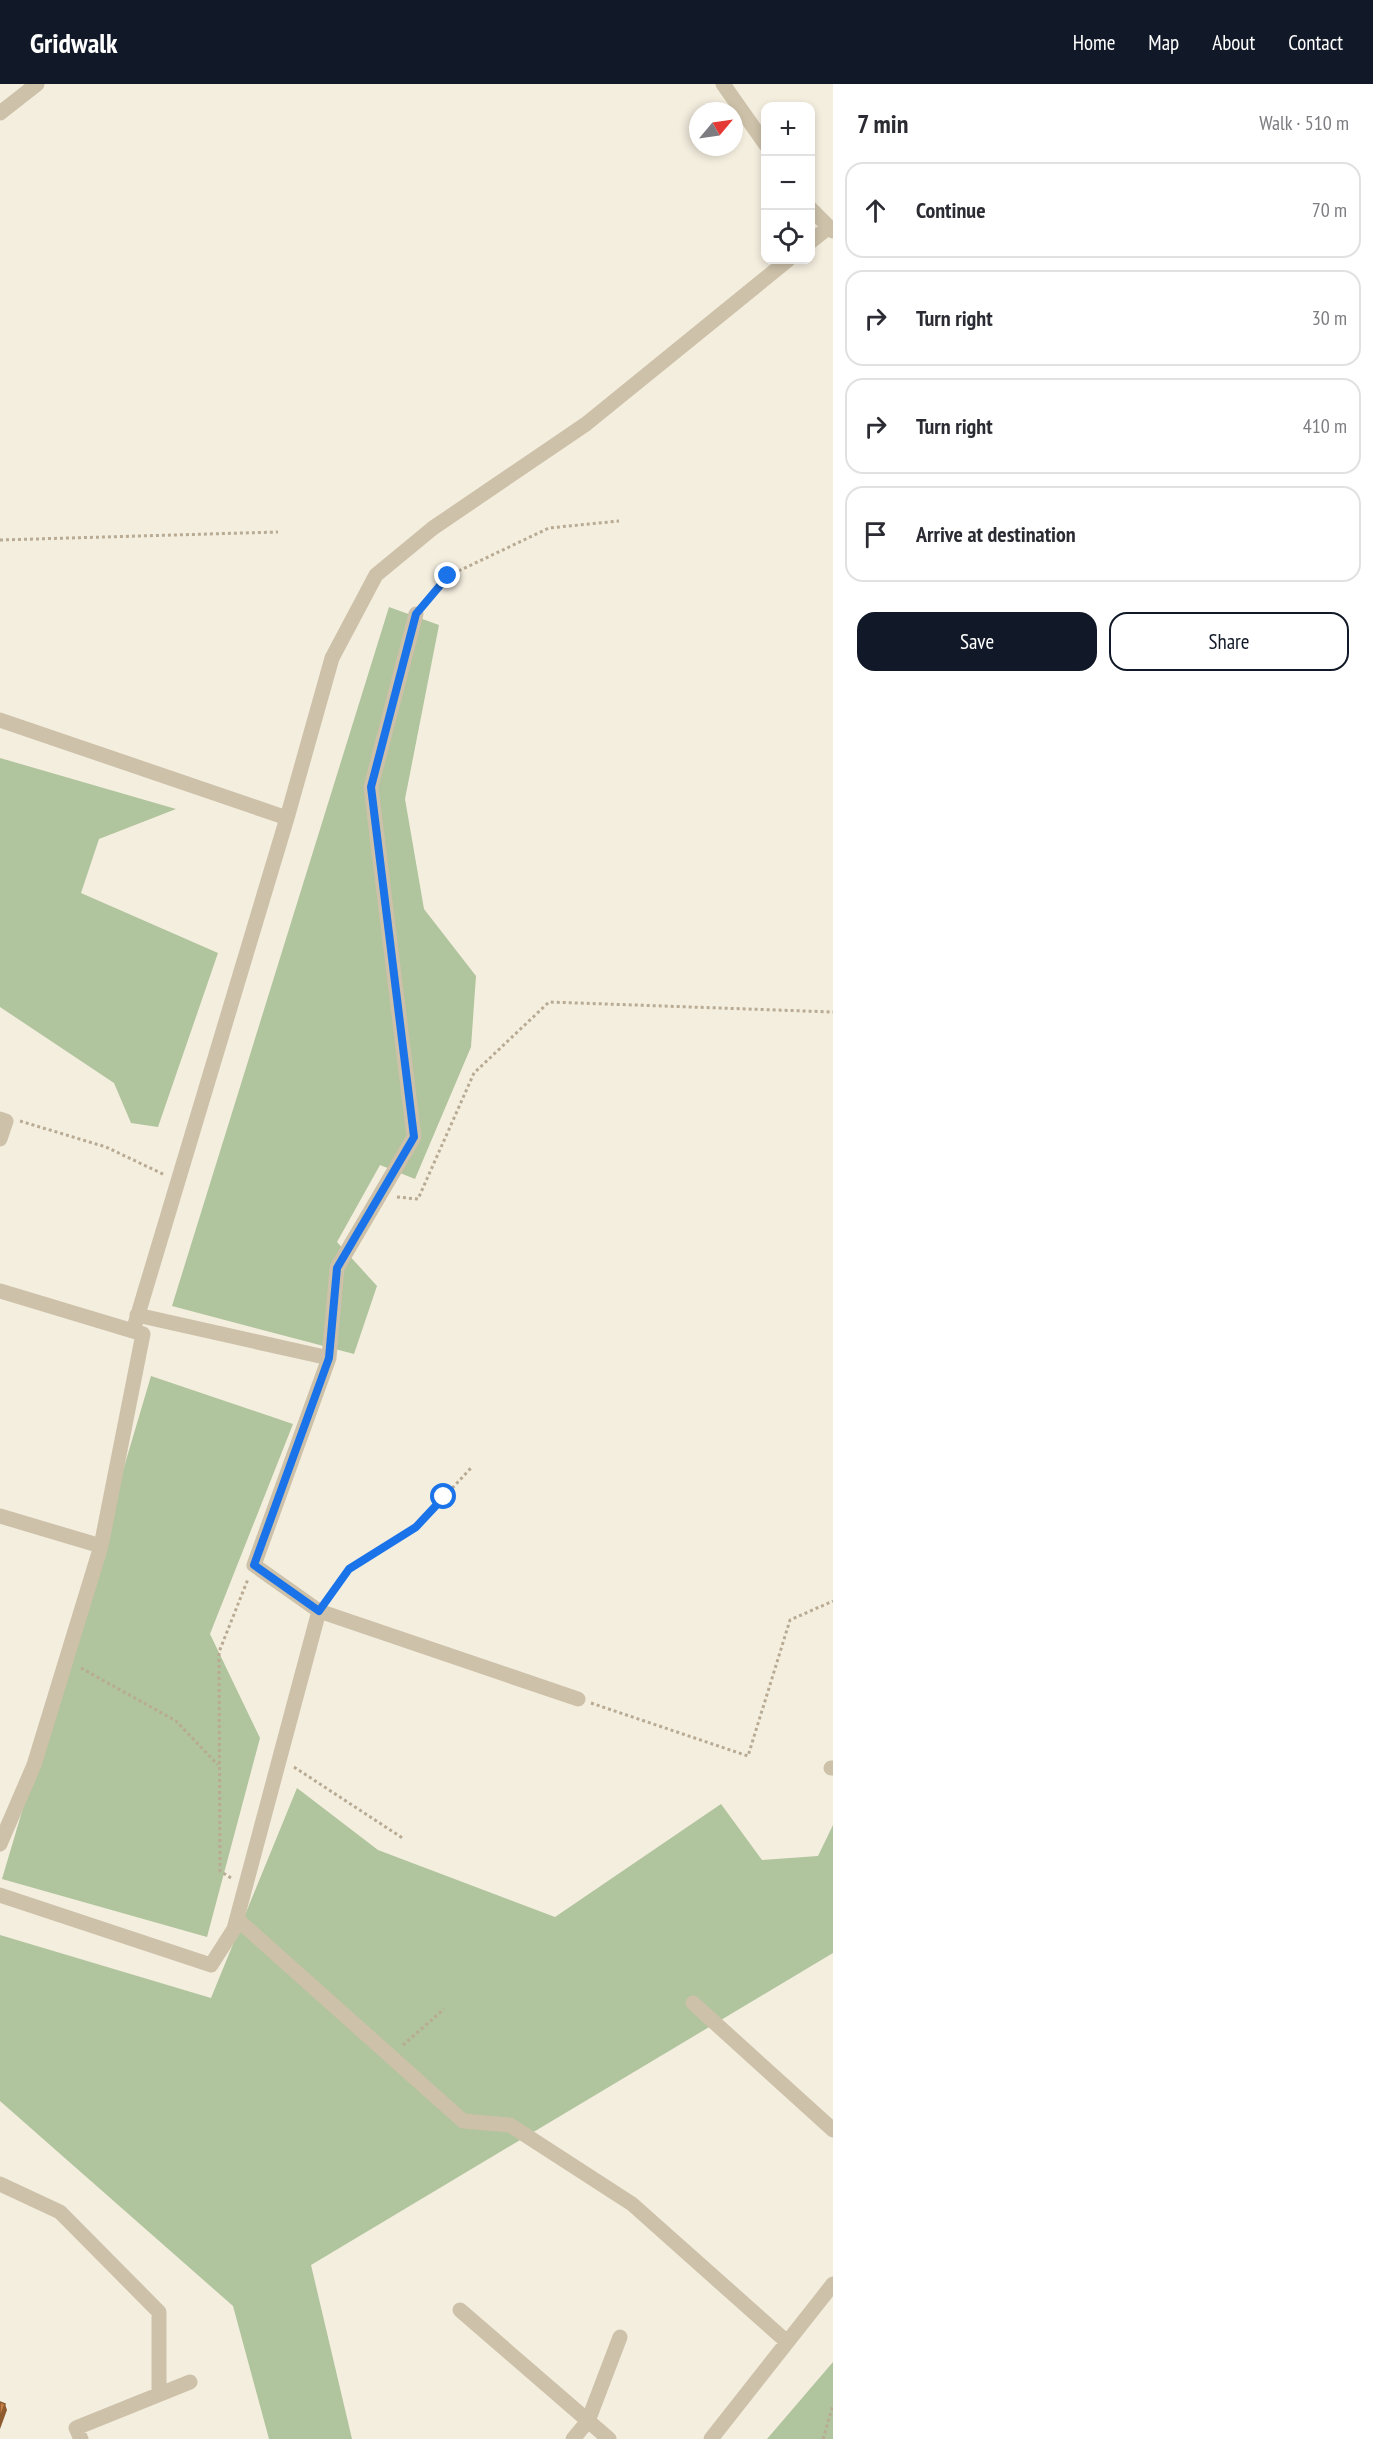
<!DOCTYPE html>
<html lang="en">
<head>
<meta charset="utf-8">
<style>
	:root { --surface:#fff; --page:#f7f7f7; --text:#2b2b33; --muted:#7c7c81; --line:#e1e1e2; --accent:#111827 }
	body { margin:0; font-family:"PT Sans Narrow",sans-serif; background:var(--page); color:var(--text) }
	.controls { position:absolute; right:18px; top:18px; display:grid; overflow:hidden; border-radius:12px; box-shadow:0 3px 9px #0003 }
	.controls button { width:54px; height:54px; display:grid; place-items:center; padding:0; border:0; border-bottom:2px solid var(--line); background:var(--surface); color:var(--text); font:30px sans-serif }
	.compass { position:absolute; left:689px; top:18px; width:54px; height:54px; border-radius:50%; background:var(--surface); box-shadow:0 3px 9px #0003; rotate:61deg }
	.stop { position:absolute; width:18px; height:18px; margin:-14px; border:4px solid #1a73e8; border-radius:50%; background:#fff }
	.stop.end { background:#1a73e8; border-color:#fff; box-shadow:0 2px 6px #0008 }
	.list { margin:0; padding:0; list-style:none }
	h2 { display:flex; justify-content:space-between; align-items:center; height:78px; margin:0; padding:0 24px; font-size:26px }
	h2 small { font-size:20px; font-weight:400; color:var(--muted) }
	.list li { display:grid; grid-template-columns:39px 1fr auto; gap:18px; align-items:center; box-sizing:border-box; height:96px; margin:0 12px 12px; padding:0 12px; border:2px solid var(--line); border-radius:18px }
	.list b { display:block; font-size:22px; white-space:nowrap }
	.list em { font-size:20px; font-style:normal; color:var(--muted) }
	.actions { display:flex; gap:12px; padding:18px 24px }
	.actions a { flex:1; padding:14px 0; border:2px solid var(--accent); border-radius:18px; text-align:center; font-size:21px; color:var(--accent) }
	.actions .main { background:var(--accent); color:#fff }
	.icon { flex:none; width:33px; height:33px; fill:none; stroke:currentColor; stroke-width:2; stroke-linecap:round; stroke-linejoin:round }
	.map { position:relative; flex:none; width:833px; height:2355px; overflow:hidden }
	header { display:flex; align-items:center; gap:36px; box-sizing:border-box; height:84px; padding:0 30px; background:var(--accent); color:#fff }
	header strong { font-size:28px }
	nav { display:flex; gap:33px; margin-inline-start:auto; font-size:21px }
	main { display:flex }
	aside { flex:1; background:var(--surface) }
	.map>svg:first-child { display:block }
	.green { fill:#b0c49d }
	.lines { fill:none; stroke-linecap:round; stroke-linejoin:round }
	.path { stroke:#b9ab93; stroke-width:3; stroke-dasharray:3 3; stroke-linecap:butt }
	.minor { stroke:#cdc1a9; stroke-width:15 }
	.shaded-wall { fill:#8e5a30 }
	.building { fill:#cb8045; stroke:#8e5a30; stroke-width:1.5 }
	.route { stroke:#1a73e8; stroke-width:8 }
</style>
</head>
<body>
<header>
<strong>Gridwalk</strong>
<nav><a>Home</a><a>Map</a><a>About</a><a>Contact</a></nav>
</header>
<main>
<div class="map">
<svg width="833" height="2355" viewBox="0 0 833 2355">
	<rect width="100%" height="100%" fill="#f4eedf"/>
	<path class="green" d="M389,523L439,541L405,715L424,825L476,892L471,963L415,1095L380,1081L337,1158L377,1202L354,1270L172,1222Z
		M0,674L176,725L99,755L81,809L218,869L158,1043L131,1039L114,999L0,923Z
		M151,1292L293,1340L210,1550L260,1654L207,1853L2,1795Z
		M297,1704L378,1766L555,1833L721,1720L762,1776L818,1772L833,1741V1869L311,2181L352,2355H269L233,2222L0,2017V1851L211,1914Z
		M833,2278V2355H767Z"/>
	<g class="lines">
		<path class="path" d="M0,456L278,448
			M425,520L448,492L549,444L619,437
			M20,1037L106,1063L165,1091
			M397,1113L418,1115L474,989L549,918L833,928
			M328,1514L349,1485L416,1443L471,1384
			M81,1584L176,1637L218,1681
			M591,1619L748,1672L790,1536L833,1517
			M294,1683L404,1755
			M231,1794L220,1787L219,1568L248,1495
			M403,1961L444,1925
			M823,2355L833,2321"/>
		<path class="minor" d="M723,0L766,61
			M0,29L37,0
			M810,124L833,147
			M810,158L829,143
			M0,636L287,734
			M0,1035L6,1037L0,1055
			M0,1207L143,1250L101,1462L34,1681L0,1760
			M137,1231L329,1274
			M133,1247L287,734L332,574L376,491L433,444L586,340L788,176
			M0,1432L101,1462
			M319,1527L254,1481L329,1274L337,1184L414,1053L371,703L416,530
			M831,1684H833
			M0,1811L211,1881L234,1845L319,1527L578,1615
			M237,1835L463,2037L510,2041L632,2120L787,2258
			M693,1919L833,2046
			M0,2100L60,2128L159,2228V2310
			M460,2226L609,2355
			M81,2355L76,2344L190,2298
			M573,2355L588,2337L620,2253
			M711,2355L833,2200"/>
	</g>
	<path class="shaded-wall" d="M5,2320L7,2326L0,2345V2334Z"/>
	<path class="building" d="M0,2318L5,2320L0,2334Z"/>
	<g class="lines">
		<path class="route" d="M444,1413L416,1443L349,1485L319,1527L254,1481L329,1274L337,1184L414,1053L371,703L416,530L448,492"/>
	</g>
</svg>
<div class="controls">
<button>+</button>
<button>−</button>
<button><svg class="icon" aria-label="locate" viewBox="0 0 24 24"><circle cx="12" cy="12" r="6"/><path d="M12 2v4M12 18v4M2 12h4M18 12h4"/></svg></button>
</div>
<svg class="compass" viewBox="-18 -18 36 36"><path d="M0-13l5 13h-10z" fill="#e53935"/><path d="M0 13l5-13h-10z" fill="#7c7c81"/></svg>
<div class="stop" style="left:444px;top:1413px"></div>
<div class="stop end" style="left:448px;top:492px"></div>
</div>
<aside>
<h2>7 min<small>Walk · 510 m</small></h2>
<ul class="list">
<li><svg class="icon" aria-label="ahead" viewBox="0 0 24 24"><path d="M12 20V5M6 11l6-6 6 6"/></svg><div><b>Continue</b></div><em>70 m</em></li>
<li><svg class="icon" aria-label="right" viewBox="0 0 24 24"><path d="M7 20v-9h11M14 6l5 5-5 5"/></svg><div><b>Turn right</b></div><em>30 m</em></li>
<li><svg class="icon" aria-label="right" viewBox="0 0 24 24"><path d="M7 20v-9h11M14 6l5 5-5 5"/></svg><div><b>Turn right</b></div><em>410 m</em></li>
<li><svg class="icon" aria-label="arrive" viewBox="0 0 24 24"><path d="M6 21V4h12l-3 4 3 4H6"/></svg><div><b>Arrive at destination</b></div></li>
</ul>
<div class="actions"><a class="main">Save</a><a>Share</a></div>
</aside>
</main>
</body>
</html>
